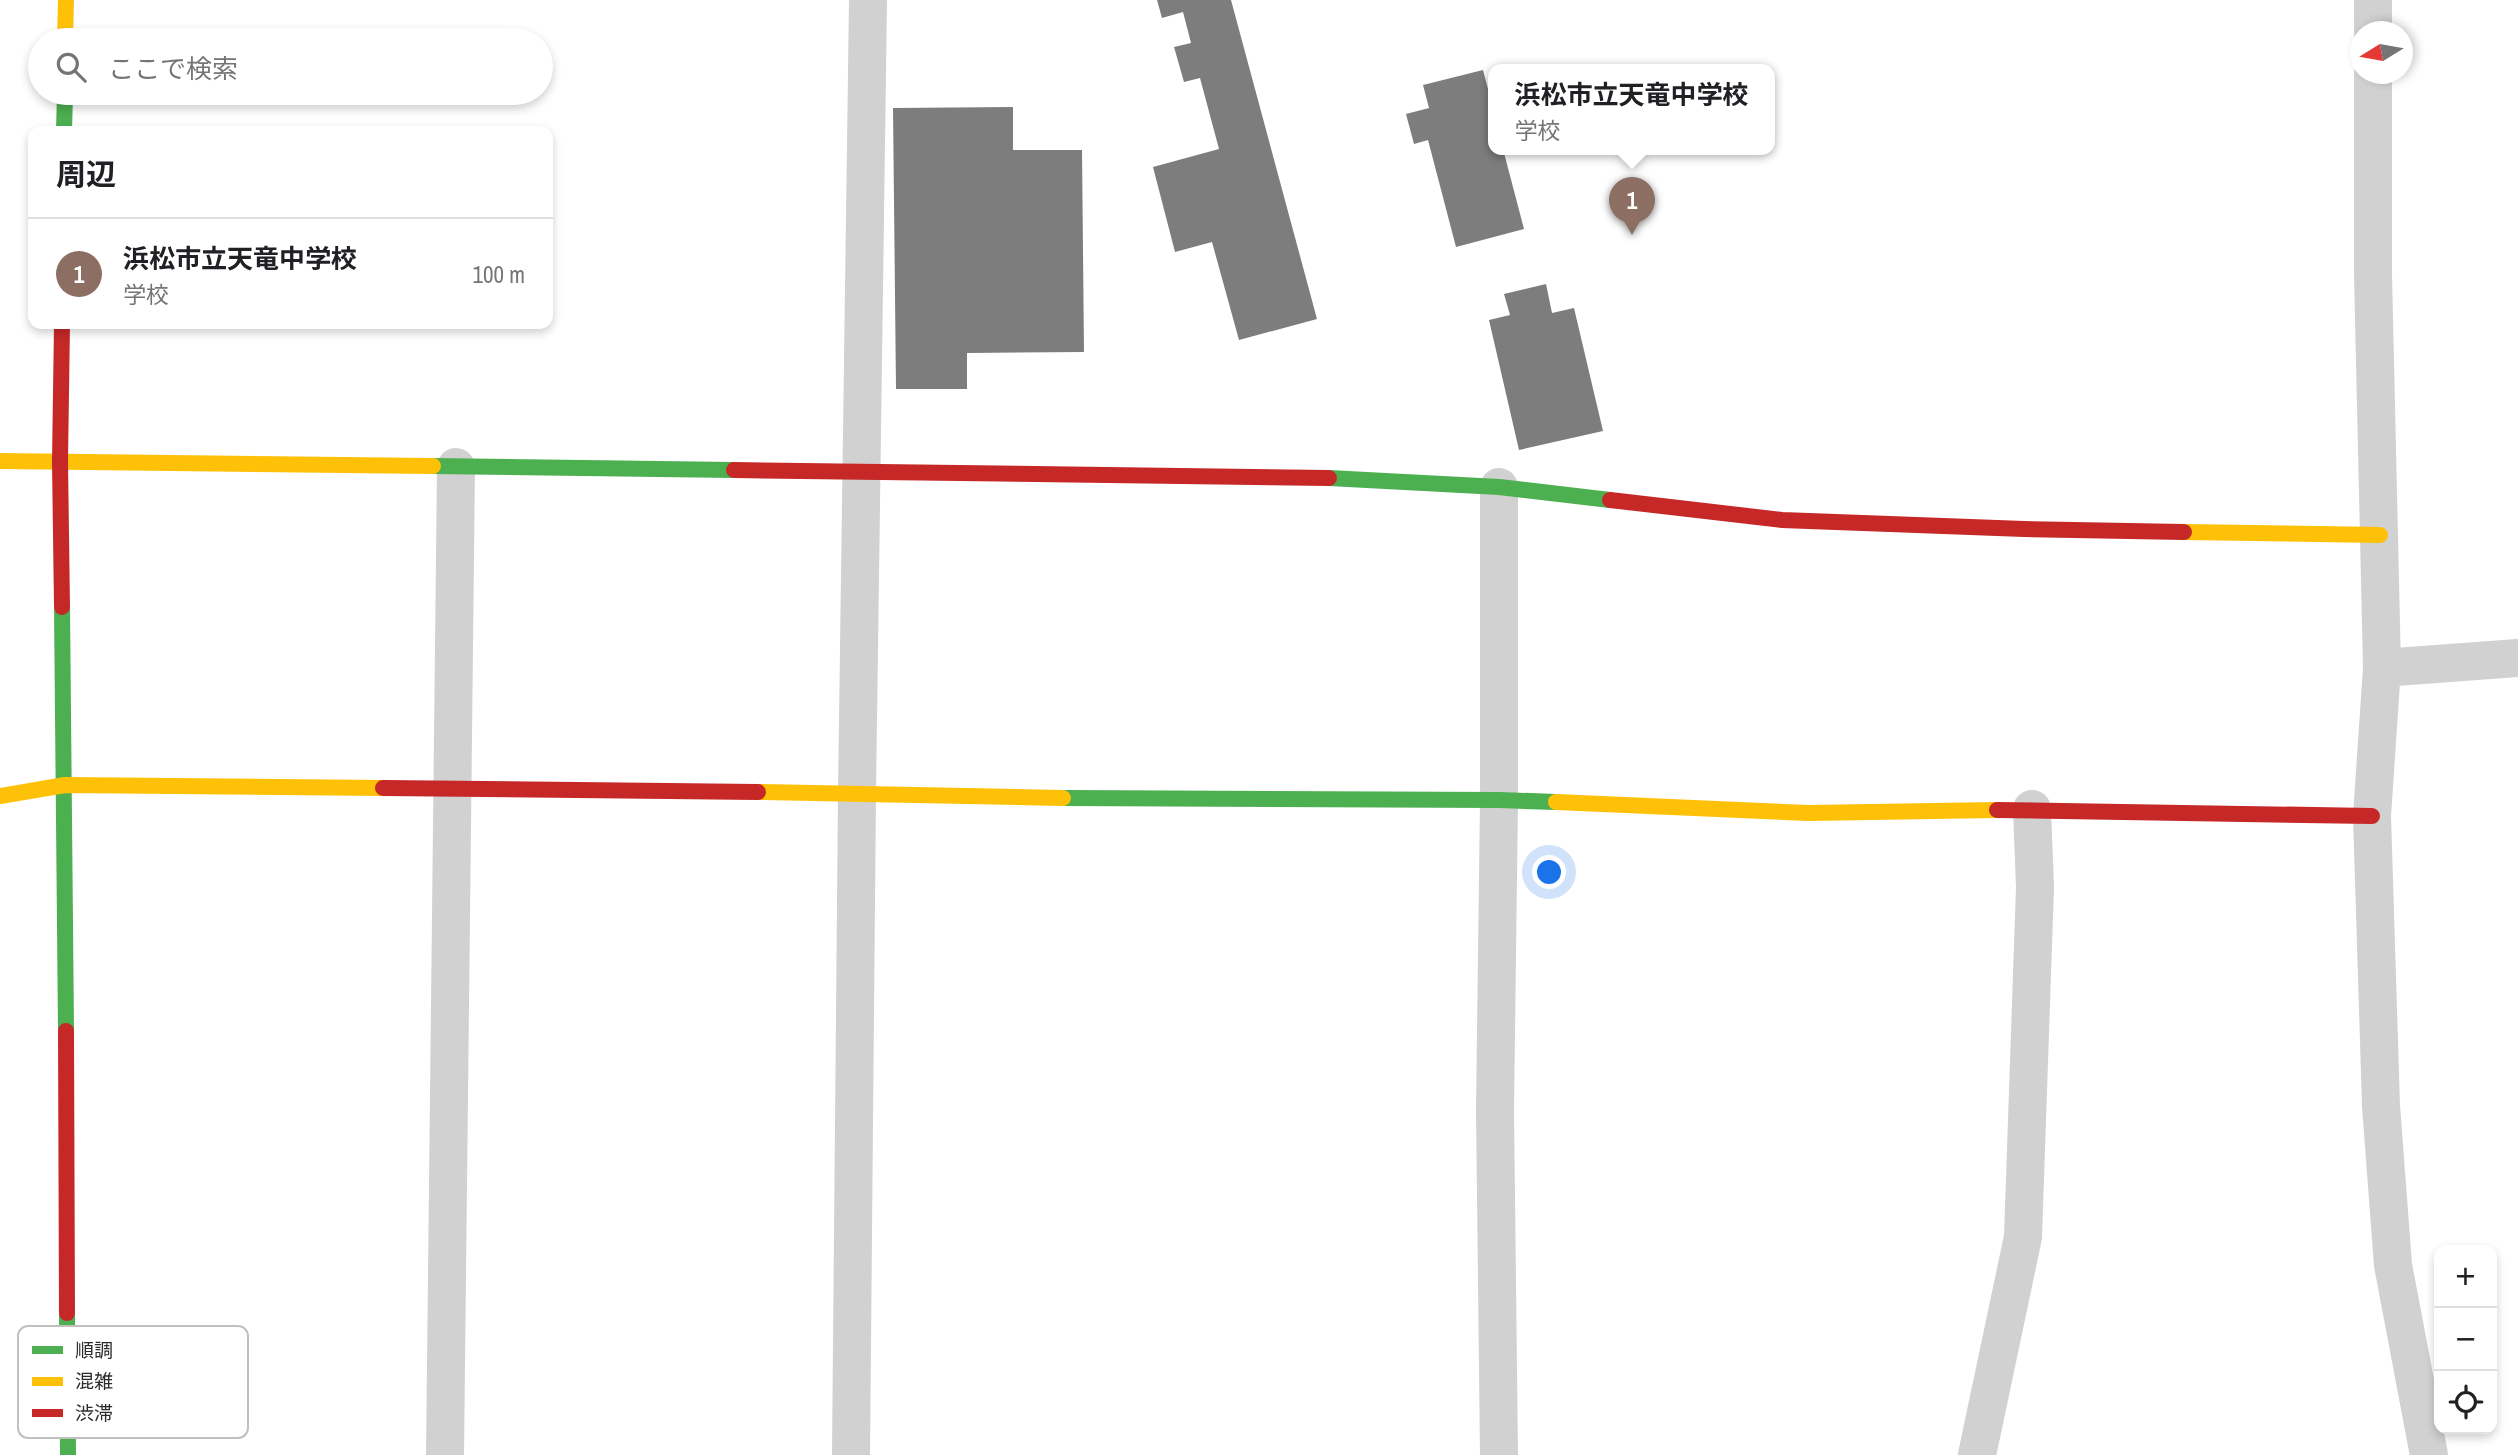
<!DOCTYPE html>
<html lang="ja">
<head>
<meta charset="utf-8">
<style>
	:root { --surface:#fff; --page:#f2f2f2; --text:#202124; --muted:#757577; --line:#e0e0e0; --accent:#db2777 }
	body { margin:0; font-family:"Archivo Narrow","Noto Sans JP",sans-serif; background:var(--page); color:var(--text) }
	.controls { position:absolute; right:21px; bottom:21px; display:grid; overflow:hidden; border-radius:14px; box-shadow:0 4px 10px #0003 }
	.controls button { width:63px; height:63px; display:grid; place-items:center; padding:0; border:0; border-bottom:2px solid var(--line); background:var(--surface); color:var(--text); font:35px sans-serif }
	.compass { position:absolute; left:2350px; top:21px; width:63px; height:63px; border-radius:50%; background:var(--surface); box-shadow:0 4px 10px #0003; rotate:259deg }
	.you { position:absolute; left:1550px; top:873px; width:24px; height:24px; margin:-18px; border:5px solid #fff; border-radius:50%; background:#1a73e8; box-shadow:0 0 0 10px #1a73e833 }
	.badge { display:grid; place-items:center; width:46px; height:46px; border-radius:50%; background:var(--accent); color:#fff; font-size:23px; font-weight:700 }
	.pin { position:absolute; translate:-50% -58px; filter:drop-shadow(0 2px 4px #0008) }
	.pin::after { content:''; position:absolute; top:37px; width:24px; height:21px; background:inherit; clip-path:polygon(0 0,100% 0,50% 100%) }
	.popup { position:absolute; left:1488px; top:64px; width:287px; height:91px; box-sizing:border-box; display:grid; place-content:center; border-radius:14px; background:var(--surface); filter:drop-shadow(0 2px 5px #0005); font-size:23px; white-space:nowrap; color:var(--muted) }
	.popup b { font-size:26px; color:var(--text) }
	.popup::after { content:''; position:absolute; left:50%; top:100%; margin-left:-14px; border:14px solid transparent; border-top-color:var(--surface) }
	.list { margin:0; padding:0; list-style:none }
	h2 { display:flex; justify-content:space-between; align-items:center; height:91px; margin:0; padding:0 28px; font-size:30px }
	h2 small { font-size:23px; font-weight:400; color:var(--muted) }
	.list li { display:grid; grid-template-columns:46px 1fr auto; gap:21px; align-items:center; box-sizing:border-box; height:112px; padding:0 28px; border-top:2px solid var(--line) }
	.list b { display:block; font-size:26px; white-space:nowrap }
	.list p { margin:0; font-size:23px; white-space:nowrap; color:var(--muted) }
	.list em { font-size:23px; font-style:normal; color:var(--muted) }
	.icon { flex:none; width:38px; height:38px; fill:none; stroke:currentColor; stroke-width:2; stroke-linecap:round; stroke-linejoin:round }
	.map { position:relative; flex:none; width:2518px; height:1455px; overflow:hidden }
	.search { position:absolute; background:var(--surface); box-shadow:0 4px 10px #0003; left:28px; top:28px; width:525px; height:77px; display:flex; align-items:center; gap:18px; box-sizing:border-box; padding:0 24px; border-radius:38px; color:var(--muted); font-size:26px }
	.panel { position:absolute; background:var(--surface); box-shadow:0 4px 10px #0003; left:28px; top:126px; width:525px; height:203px; border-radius:14px }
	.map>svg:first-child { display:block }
	.building { fill:#7d7d7d }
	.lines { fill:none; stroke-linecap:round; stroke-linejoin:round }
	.street { stroke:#d1d1d1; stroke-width:38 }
	.fast { stroke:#4caf50; stroke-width:16 }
	.slow { stroke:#ffc107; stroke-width:16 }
	.jam { stroke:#c62828; stroke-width:16 }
	.key { fill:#fff; stroke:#c0c0c0; stroke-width:2 }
	.key-label { font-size:19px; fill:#2c2c2c }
</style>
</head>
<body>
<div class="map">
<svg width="2518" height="1455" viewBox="0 0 2518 1455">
	<rect width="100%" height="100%" fill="#fff"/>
	<path class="building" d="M1157,0H1231L1317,319L1239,340L1212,242L1175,252L1153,167L1219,149L1200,78L1184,82L1174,47L1191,43L1183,12L1162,18Z
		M1483,70L1494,112V149H1503L1524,229L1456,247L1428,140L1414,144L1406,114L1429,108L1423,85Z
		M1013,107V150H1082L1084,352L967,353V389H896L893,108Z
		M1546,284L1552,313L1574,308L1603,431L1519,450L1489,320L1510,315L1504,294Z"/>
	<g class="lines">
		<path class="street" d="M2373,32V0
			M2373,74V275L2382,668L2372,816L2381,1106L2393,1265L2429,1455
			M2382,668L2518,658
			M445,1455L456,467
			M851,1455L857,793L868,0
			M1499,1455L1495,1110L1499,800V487
			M1977,1455L2023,1237L2035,887L2032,809"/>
		<path class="fast" d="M64,131L65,93
			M433,466L734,470
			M1329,478L1499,487L1610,500
			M62,607L66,1031
			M1063,798L1499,800L1556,802
			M67,1313L68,1455"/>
		<path class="slow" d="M65,40L66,0
			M0,461L433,466
			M2184,532L2380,535
			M758,792L1063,798
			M0,796L65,785L383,788
			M1556,802L1808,813L1997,810"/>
		<path class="jam" d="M62,324L60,461L62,607
			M734,470L1329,478
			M1610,500L1782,520L2024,529L2184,532
			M383,788L758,792
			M1997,810L2372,816
			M66,1031L67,1313"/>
	</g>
	<rect x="18" y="1326" width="230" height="112" rx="10" class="key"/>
	<rect x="32" y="1346" width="31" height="8" fill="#4caf50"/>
	<rect x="32" y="1377" width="31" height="9" fill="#ffc107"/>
	<rect x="32" y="1409" width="31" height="8" fill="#c62828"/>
	<g class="key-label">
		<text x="75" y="1357">順調</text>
		<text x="75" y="1388">混雑</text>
		<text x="75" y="1420">渋滞</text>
	</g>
</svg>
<div class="controls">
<button>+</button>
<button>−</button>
<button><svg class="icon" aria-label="locate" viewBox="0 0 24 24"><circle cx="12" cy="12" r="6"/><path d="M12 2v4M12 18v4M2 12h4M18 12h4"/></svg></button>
</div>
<svg class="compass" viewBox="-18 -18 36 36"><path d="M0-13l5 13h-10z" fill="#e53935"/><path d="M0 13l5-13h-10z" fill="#757577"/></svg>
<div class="you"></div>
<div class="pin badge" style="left:1632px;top:235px;background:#8d6e63">1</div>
<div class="popup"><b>浜松市立天竜中学校</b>学校</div>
<div class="search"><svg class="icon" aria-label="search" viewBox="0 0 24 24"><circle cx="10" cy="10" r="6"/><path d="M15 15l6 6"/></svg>ここで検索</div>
<section class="panel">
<h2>周辺<small></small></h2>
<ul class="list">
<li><span class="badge" style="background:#8d6e63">1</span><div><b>浜松市立天竜中学校</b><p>学校</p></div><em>100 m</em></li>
</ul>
</section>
</div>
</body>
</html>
